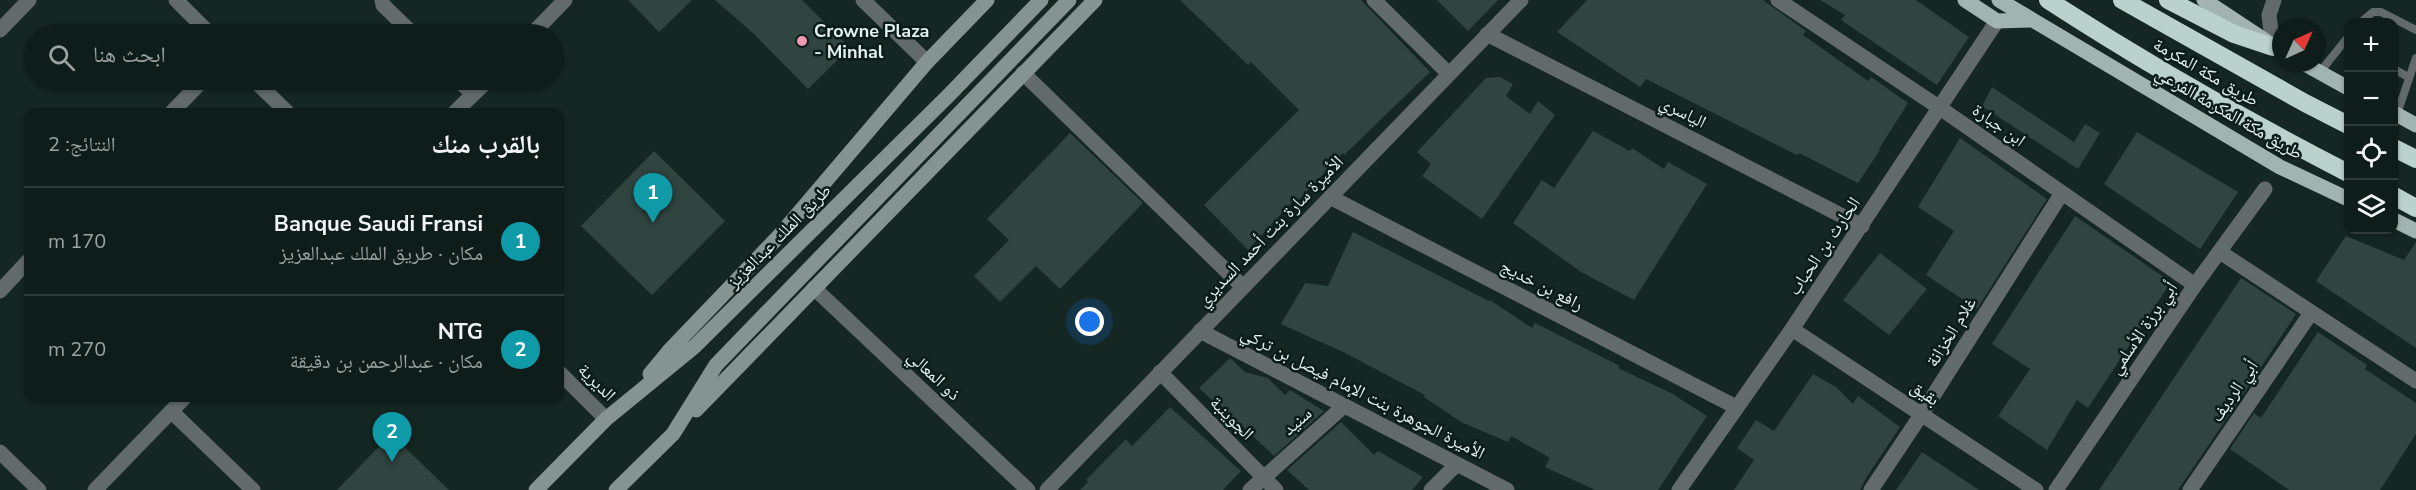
<!DOCTYPE html>
<html lang="ar">
<head>
<meta charset="utf-8">
<style>
	:root { --surface:#0f1d1a; --page:#1d2a27; --text:#f1f3f6; --muted:#9ba2a2; --line:#2f3b39; --accent:#f19ab4 }
	body { margin:0; font-family:"Nunito Sans","Noto Naskh Arabic",sans-serif; background:var(--page); color:var(--text); direction:rtl }
	.controls { position:absolute; right:18px; top:18px; display:grid; overflow:hidden; border-radius:12px; box-shadow:0 2px 4px #0004 }
	.controls button { width:54px; height:54px; display:grid; place-items:center; padding:0; border:0; border-bottom:2px solid var(--line); background:var(--surface); color:var(--text); font:30px sans-serif }
	.compass { position:absolute; left:2272px; top:18px; width:54px; height:54px; border-radius:50%; background:var(--surface); box-shadow:0 2px 4px #0004; rotate:45deg }
	.you { position:absolute; left:1090px; top:322px; width:21px; height:21px; margin:-15px; border:4px solid #fff; border-radius:50%; background:#1a73e8; box-shadow:0 0 0 9px #1a73e833 }
	.badge { display:grid; place-items:center; width:39px; height:39px; border-radius:50%; background:var(--accent); color:#fff; font-size:20px; font-weight:700 }
	.pin { position:absolute; translate:-50% -50px; filter:drop-shadow(0 2px 3px #0008) }
	.pin::after { content:''; position:absolute; top:32px; width:21px; height:18px; background:inherit; clip-path:polygon(0 0,100% 0,50% 100%) }
	.list { margin:0; padding:0; list-style:none }
	h2 { display:flex; justify-content:space-between; align-items:center; height:78px; margin:0; padding:0 24px; font-size:26px }
	h2 small { font-size:20px; font-weight:400; color:var(--muted) }
	.list li { display:grid; grid-template-columns:39px 1fr auto; gap:18px; align-items:center; box-sizing:border-box; height:108px; padding:0 24px; border-top:2px solid var(--line) }
	.list b { display:block; font-size:22px; white-space:nowrap }
	.list p { margin:0; font-size:20px; white-space:nowrap; color:var(--muted) }
	.list em { font-size:20px; font-style:normal; color:var(--muted) }
	.icon { flex:none; width:33px; height:33px; fill:none; stroke:currentColor; stroke-width:2; stroke-linecap:round; stroke-linejoin:round }
	.map { position:relative; flex:none; width:2416px; height:490px; overflow:hidden; direction:ltr }
	.search { position:absolute; background:var(--surface); box-shadow:0 2px 4px #0004; left:24px; top:24px; width:540px; height:66px; display:flex; align-items:center; gap:15px; box-sizing:border-box; padding:0 21px; border-radius:33px; color:var(--muted); font-size:22px }
	.panel { position:absolute; background:var(--surface); box-shadow:0 2px 4px #0004; left:24px; top:108px; width:540px; height:294px; border-radius:12px; direction:rtl }
	.map>svg:first-child { display:block }
	.building { fill:#304440 }
	.lines { fill:none; stroke-linecap:round; stroke-linejoin:round }
	.lane { stroke:#626b69; stroke-width:8 }
	.street { stroke:#626b69; stroke-width:15 }
	.secondary { stroke:#859491; stroke-width:15 }
	.primary { stroke:#a1b4b0; stroke-width:15 }
	.highway { stroke:#bad1cc; stroke-width:18 }
	.poi-dot { fill:#f19ab4; stroke:#0a1d1a; stroke-width:2 }
	.labels { text-anchor:middle; dominant-baseline:central; stroke-width:5; stroke-linejoin:round; paint-order:stroke }
	.poi-label { font-size:18px; font-weight:bold; fill:#e5f1ee; stroke:#0a1d1a; text-anchor:start }
	.street-label { font-size:18px; fill:#e5f1ee; stroke:#0a1d1a }
</style>
</head>
<body>
<div class="map">
<svg width="2416" height="490" viewBox="0 0 2416 490">
	<rect width="100%" height="100%" fill="#142723"/>
	<path class="building" d="M628,0H692L659,32Z
		M715,0H802L850,48L808,89L754,34Z
		M1180,0H1361L1430,72L1344,155L1343,153L1295,204L1292,202L1248,250L1204,205L1299,110L1251,62L1248,65Z
		M1437,0H1498L1468,31Z
		M1587,0H1763L1806,31L1803,35L1868,81L1871,77L1908,103L1879,149L1880,150L1858,183L1799,153L1797,155L1646,79L1640,87L1557,32Z
		M1820,0H1916L1969,37L1937,85L1841,20L1845,15Z
		M1500,77L1513,84L1506,96L1530,114L1538,101L1555,115L1482,219L1422,176L1431,164L1417,152L1486,78Z
		M1992,87L2074,142L2085,124L2100,133L2078,169L1982,106Z
		M1593,131L1630,151L1632,148L1664,169L1668,162L1707,184L1634,300L1581,272L1513,223L1542,180L1554,188Z
		M2137,132L2238,192L2200,249L2104,184Z
		M1070,133L1143,203L1060,289L1036,266L1000,302L974,276L1009,240L987,219Z
		M1960,138L2047,199L1977,309L1926,275L1954,231L1918,207Z
		M654,151L725,221L652,295L581,226Z
		M2075,216L2171,282L2088,408L2077,400L2047,450L1998,416L2030,369L1992,344Z
		M1353,232L1489,301L1490,300L1532,328L1535,323L1620,366L1618,368L1671,393L1707,416L1658,490H1595L1545,467L1550,458L1511,436L1508,442L1461,422L1424,397L1425,395L1343,352L1281,324L1305,283L1328,286Z
		M2346,236L2404,260L2416,242V348L2316,281Z
		M1880,253L1927,289L1889,335L1843,300Z
		M2241,278L2296,314L2238,402L2178,490H2099Z
		M2318,332L2367,365L2365,369L2416,403V434L2380,490H2289L2230,449L2254,413L2261,418Z
		M1230,358L1245,372L1268,378L1285,395L1290,390L1324,411L1274,456L1240,424L1239,425L1217,402L1215,403L1199,388Z
		M1813,374L1836,387L1853,404L1858,396L1900,427L1866,478L1860,490H1734L1754,460L1737,448L1756,420L1774,431Z
		M1170,407L1241,471L1223,490H1080L1088,482L1086,480L1126,439L1132,446Z
		M1341,422L1374,455L1378,451L1423,477L1412,490H1309L1287,470Z
		M391,434L449,490H337Z
		M1922,452L1979,490H1896Z"/>
	<g class="lines">
		<path class="lane" d="M2361,22L2373,12H2381L2416,30
			M2394,69L2408,77
			M2320,72L2348,37
			M2397,114L2416,58"/>
		<path class="street" d="M176,0L210,34
			M382,0L383,5L413,34
			M863,0L927,62
			M1374,0L1449,74
			M1778,0L1940,108L2195,285
			M0,30L29,0
			M532,34L565,0
			M1487,34L1862,226
			M2273,47L2269,15L2274,0
			M1023,73L1243,287
			M254,80L287,112
			M458,80L473,94
			M172,112L203,80
			M455,112L488,80
			M1330,197L1736,407
			M2220,252L2416,381
			M814,288L1028,490
			M0,291L28,261
			M1792,329L2036,490
			M1200,331L1507,490
			M1160,372L1276,490
			M560,373L606,419
			M171,411L253,490
			M0,452L39,490
			M95,490L184,398
			M1047,490L1521,0
			M1250,490L1344,406
			M1431,490L1457,464
			M1679,490L1792,329L1997,21
			M1871,490L1921,415L2062,193
			M2056,490L2195,285L2265,189
			M2190,490L2311,313"/>
		<path class="secondary" d="M650,374L669,351L779,236L927,62L987,0
			M696,410L1095,0
			M536,490L606,419L694,347L948,96L1041,0
			M616,490L673,434L716,365L1069,0"/>
		<path class="primary" d="M1965,0L1997,21L2030,20
			M1999,0L2280,167L2348,199
			M2204,0L2281,51
			M2303,63L2348,88
			M2394,113L2416,125
			M2394,220L2416,231"/>
		<path class="highway" d="M2048,0C2145,63 2245,120 2348,173
			M2122,0L2305,103L2348,125
			M2168,0L2234,34L2273,47
			M2394,148L2416,159
			M2394,196L2416,208"/>
	</g>
	<circle class="poi-dot" cx="802" cy="41" r="6"/>
	<g class="labels">
		<g class="poi-label">
			<text x="814" y="31">Crowne Plaza<tspan x="814" dy="21">- Minhal</tspan></text>
		</g>
		<g class="street-label">
			<text transform="translate(2206 72) rotate(30)">طريق مكة المكرمة</text>
			<text transform="translate(1683 112) rotate(27)">الياسري</text>
			<text transform="translate(2229 113) rotate(30)">طريق مكة المكرمة الفرعي</text>
			<text transform="translate(1999 125) rotate(35)">ابن جبارة</text>
			<text transform="translate(1270 231) rotate(-46)">الأميرة سارة بنت أحمد السديري</text>
			<text transform="translate(779 236) rotate(-45)">طريق الملك عبدالعزيز</text>
			<text transform="translate(1824 246) rotate(-56)">الحارث بن الحباب</text>
			<text transform="translate(1542 285) rotate(27)">رافع بن خديج</text>
			<text transform="translate(2143 328) rotate(-56)">أبي برزة الأسلمي</text>
			<text transform="translate(1951 332) rotate(-58)">غلام الخزانة</text>
			<text transform="translate(934 375) rotate(43)">ذو المعالي</text>
			<text transform="translate(597 382) rotate(45)">الديرية</text>
			<text transform="translate(2234 391) rotate(-56)">أبي الرديف</text>
			<text transform="translate(1363 393) rotate(27)">الأميرة الجوهرة بنت الإمام فيصل بن تركي</text>
			<text transform="translate(1925 393) rotate(34)">بقيق</text>
			<text transform="translate(1232 418) rotate(45)">الجوينبة</text>
			<text transform="translate(1297 421) rotate(-41)">سنيد</text>
		</g>
	</g>
</svg>
<div class="controls">
<button>+</button>
<button>−</button>
<button><svg class="icon" aria-label="locate" viewBox="0 0 24 24"><circle cx="12" cy="12" r="6"/><path d="M12 2v4M12 18v4M2 12h4M18 12h4"/></svg></button>
<button><svg class="icon" aria-label="layers" viewBox="0 0 24 24"><path d="M12 4l9 5-9 5-9-5zM3 14l9 5 9-5"/></svg></button>
</div>
<svg class="compass" viewBox="-18 -18 36 36"><path d="M0-13l5 13h-10z" fill="#e53935"/><path d="M0 13l5-13h-10z" fill="#9ba2a2"/></svg>
<div class="you"></div>
<div class="pin badge" style="left:653px;top:223px;background:#0f9aa8">1</div>
<div class="pin badge" style="left:392px;top:462px;background:#0f9aa8">2</div>
<div class="search"><svg class="icon" aria-label="search" viewBox="0 0 24 24"><circle cx="10" cy="10" r="6"/><path d="M15 15l6 6"/></svg>ابحث هنا</div>
<section class="panel">
<h2>بالقرب منك<small>النتائج: 2</small></h2>
<ul class="list">
<li><span class="badge" style="background:#0f9aa8">1</span><div><b>Banque Saudi Fransi</b><p>مكان · طريق الملك عبدالعزيز</p></div><em>170 m</em></li>
<li><span class="badge" style="background:#0f9aa8">2</span><div><b>NTG</b><p>مكان · عبدالرحمن بن دقيقة</p></div><em>270 m</em></li>
</ul>
</section>
</div>
</body>
</html>
